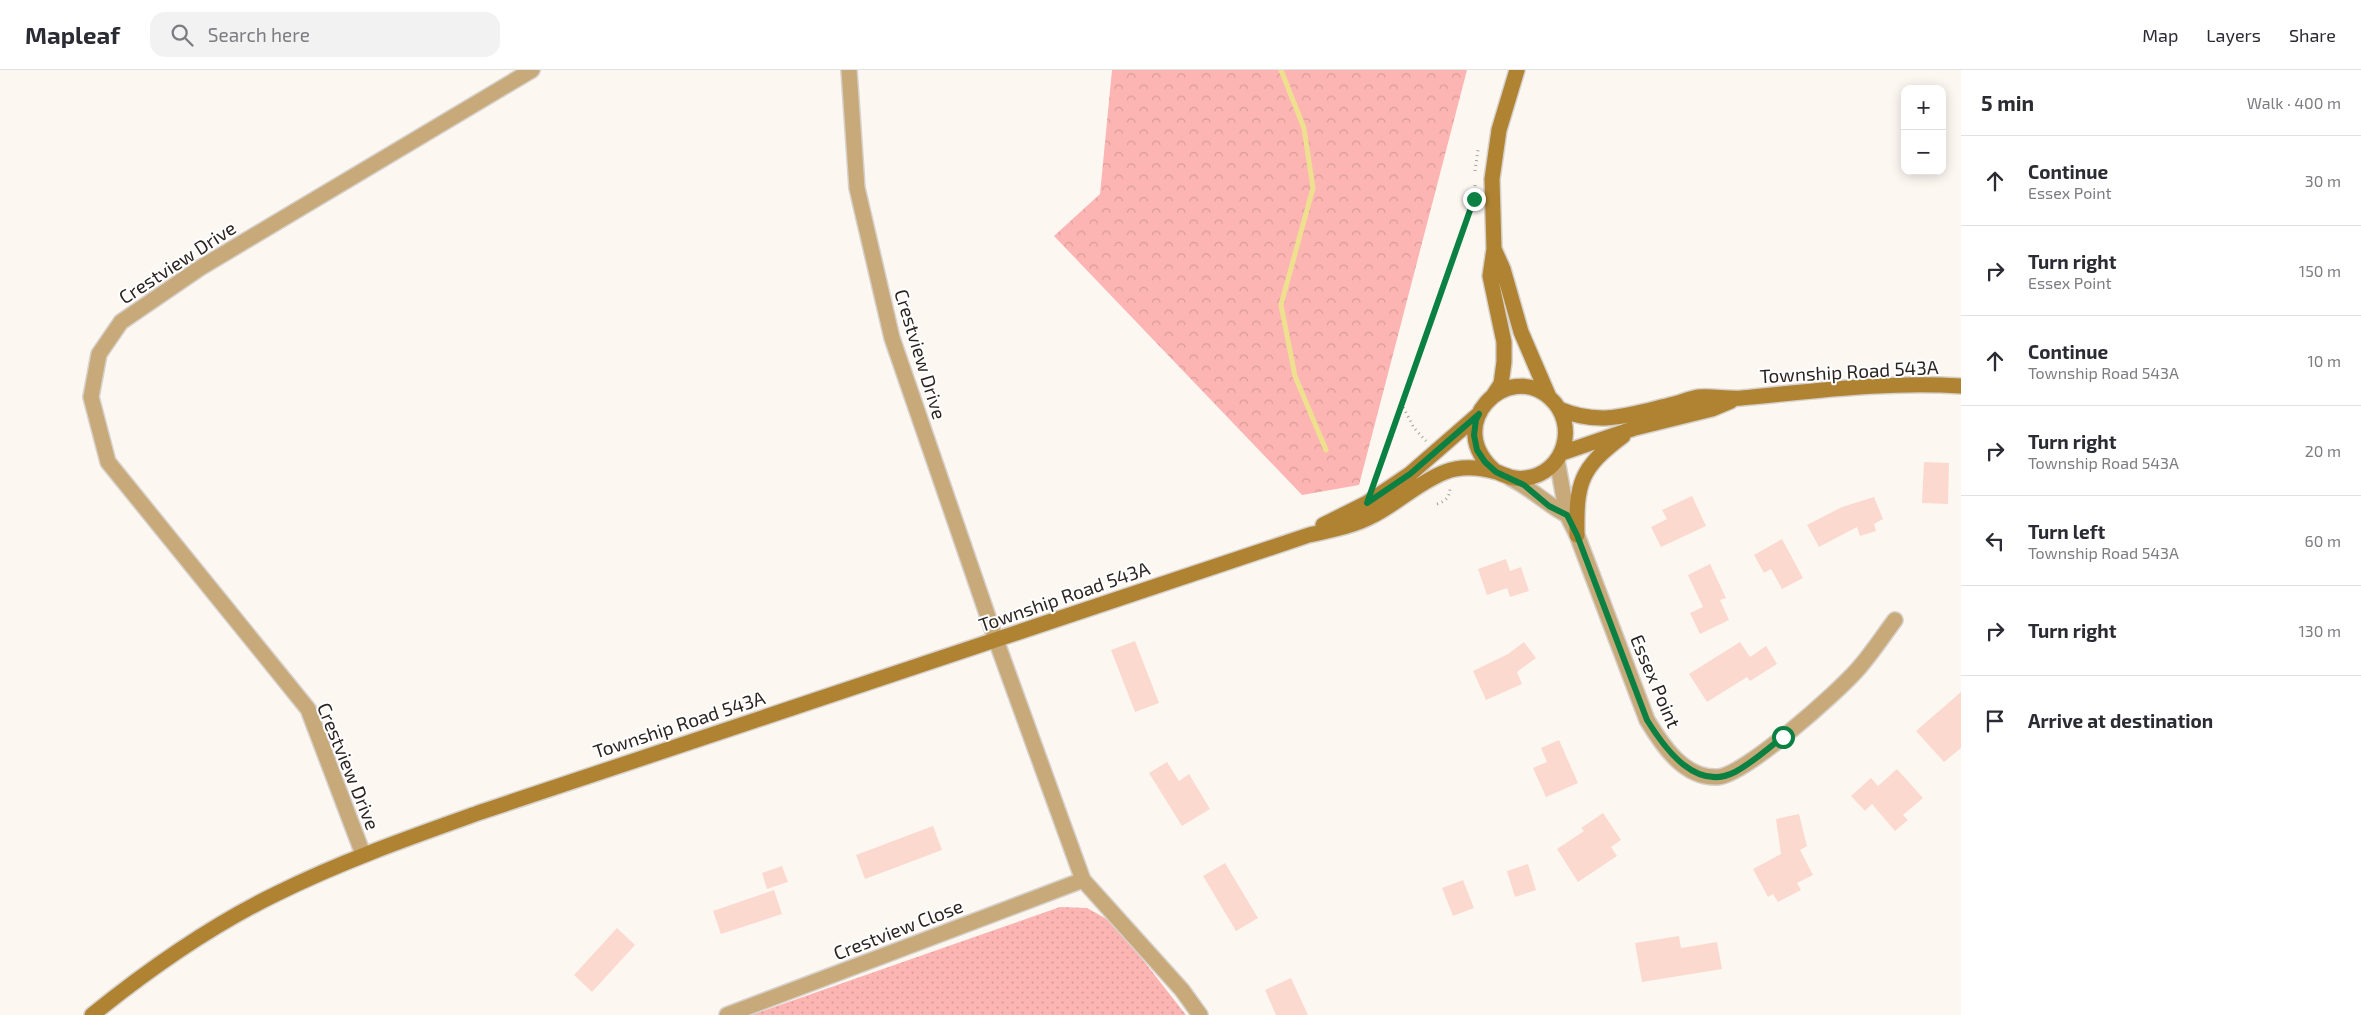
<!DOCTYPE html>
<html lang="en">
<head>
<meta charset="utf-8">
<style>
	:root { --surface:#fff; --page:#f2f2f3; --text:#2b2b33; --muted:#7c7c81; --line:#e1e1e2 }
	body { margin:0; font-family:"Exo 2",sans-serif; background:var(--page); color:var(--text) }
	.controls { position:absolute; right:15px; top:15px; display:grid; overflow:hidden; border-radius:10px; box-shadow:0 2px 12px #0003 }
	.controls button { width:45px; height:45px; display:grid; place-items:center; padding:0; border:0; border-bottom:1px solid var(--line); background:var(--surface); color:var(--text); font:25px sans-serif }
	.stop { position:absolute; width:15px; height:15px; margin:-11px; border:4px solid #0b8043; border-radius:50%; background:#fff }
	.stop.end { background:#0b8043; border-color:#fff; box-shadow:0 1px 5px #0008 }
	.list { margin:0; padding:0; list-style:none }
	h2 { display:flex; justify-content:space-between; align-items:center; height:65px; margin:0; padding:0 20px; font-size:21px }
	h2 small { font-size:16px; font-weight:400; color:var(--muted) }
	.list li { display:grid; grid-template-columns:32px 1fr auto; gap:15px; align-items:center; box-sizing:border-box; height:90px; padding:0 20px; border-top:1px solid var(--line) }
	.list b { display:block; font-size:19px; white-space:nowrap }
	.list p { margin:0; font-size:16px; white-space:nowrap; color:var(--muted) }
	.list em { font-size:16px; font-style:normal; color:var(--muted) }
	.icon { flex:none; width:28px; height:28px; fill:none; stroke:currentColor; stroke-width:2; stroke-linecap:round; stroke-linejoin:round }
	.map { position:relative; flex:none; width:1961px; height:945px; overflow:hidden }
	header { display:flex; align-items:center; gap:30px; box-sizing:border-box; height:70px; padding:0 25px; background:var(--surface); border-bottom:1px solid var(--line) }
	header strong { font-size:24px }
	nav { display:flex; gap:28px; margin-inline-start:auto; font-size:18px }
	.search { width:350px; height:45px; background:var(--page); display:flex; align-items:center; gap:12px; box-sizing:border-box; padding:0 18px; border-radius:15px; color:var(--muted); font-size:19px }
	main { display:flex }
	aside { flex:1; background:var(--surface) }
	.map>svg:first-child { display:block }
	.grass { fill:url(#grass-dots) }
	.forest { fill:url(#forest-crowns) }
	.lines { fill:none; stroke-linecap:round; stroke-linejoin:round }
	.stream { stroke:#eee08f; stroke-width:5 }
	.building { fill:#fbd9ce }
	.minor-casing { stroke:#d7d1cc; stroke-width:18 }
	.secondary-casing { stroke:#d7d1cc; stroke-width:18 }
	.path { stroke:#a8a29e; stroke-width:3; stroke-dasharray:1 4; stroke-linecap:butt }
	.minor { stroke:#c8aa7a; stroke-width:15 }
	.secondary { stroke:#af8332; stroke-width:15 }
	.route { stroke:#0b8043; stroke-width:6 }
	.labels { text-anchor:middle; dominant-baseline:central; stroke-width:4; stroke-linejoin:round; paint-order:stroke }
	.street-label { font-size:19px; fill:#2b2521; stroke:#fff }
</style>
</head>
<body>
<header>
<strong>Mapleaf</strong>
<div class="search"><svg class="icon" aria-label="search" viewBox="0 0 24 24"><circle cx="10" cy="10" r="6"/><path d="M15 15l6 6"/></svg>Search here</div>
<nav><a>Map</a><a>Layers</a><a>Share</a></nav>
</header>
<main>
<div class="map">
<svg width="1961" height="945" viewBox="0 0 1961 945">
	<defs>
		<pattern id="grass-dots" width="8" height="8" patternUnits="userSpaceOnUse" patternTransform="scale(1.25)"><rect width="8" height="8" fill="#fcb5b3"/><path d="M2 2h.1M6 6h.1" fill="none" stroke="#d89c9a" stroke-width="1.8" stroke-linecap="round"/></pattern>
		<pattern id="forest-crowns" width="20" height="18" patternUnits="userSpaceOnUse" patternTransform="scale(1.25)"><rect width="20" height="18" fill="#fcb5b3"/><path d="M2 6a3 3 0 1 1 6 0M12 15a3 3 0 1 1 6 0" fill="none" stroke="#d89c9a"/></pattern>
	</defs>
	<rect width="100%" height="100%" fill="#fdf7f2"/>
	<path class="grass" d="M1060,837L1087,838L1114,853L1186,945H751Z"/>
	<path class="forest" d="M1112,0H1467L1359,415L1302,425L1054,166L1100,124Z"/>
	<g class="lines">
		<path class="stream" d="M1281,0L1304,58L1313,118L1281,235L1295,306L1326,380"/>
	</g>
	<path class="building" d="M1924,392L1949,393L1948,434L1922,433Z
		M1692,426L1706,456L1661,477L1651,457L1667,449L1662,440Z
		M1874,427L1883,449L1874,454L1876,461L1860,466L1857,457L1819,477L1807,455L1842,437Z
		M1782,469L1803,508L1782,519L1771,499L1764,503L1754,485Z
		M1506,489L1510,501L1521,497L1529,521L1510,527L1507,518L1487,525L1478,499Z
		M1710,494L1726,528L1720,530L1729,550L1700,564L1690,543L1703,537L1688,505Z
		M1135,571L1159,633L1135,642L1111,580Z
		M1524,572L1536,588L1517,602L1522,614L1486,630L1473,601L1508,584Z
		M1740,572L1750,587L1766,576L1777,594L1750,611L1747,607L1707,632L1689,604Z
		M1961,622V678L1944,692L1916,661Z
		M1559,670L1578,713L1546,727L1533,698L1547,692L1541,678Z
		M1167,692L1179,711L1189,704L1210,739L1182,756L1149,703Z
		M1897,699L1923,728L1903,745L1908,750L1895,761L1872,734L1865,741L1851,726L1871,708L1878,716Z
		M1603,743L1621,770L1611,777L1617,786L1578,812L1557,779L1584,761L1581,758Z
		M1799,744L1807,776L1800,780L1813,805L1797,813L1801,820L1778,832L1773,824L1768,827L1753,799L1781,784L1776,749Z
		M933,756L942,780L865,809L856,785Z
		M1225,793L1258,848L1236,861L1203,806Z
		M1528,794L1536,820L1515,827L1507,801Z
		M782,796L788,812L767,819L762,803Z
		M1463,810L1474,838L1453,846L1442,818Z
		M774,820L782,844L721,864L713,841Z
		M617,858L635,875L592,922L574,905Z
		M1679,866L1681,878L1717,872L1722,899L1642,912L1635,873Z
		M1291,908L1308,945H1276L1265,920Z"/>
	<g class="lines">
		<defs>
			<path id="minor" d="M849,0L857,118L892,268L996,570L1083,810L1182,920L1200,945
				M1557,390L1567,445L1577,465L1647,650C1662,675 1684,709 1718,707C1745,705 1838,622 1858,599C1872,583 1883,566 1895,550
				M1510,408C1531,418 1546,434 1567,445
				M363,784L308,639L108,392L91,327L99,284L121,252L200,198L532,0
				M727,945L1083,810"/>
			<path id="secondary" d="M1494,179L1503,199L1521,262L1549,327
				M1493,326L1501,314L1504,292V272L1490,206L1494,179L1492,109L1499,60L1517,0
				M1559,339C1601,357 1632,344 1674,334C1682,332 1691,328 1699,327C1713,326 1727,329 1741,328C1815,321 1887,311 1961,316
				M1562,383L1635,358L1712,339L1731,331
				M1323,455L1367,433L1410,404L1479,344
				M1577,465C1576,413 1580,398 1623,366
				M92,945C149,899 210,856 276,824C342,791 411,767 481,742L1309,465C1332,460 1354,456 1374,445C1399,432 1419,412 1445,402C1462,395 1479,397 1497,402C1507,406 1515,410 1526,408C1565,403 1579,354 1550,328C1508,289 1440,355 1496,402"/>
		</defs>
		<use href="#minor" class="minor-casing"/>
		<use href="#secondary" class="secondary-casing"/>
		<path class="path" d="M1475,101L1478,80
			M1401,333L1414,358L1426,371
			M1375,409L1474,129L1475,115
			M1437,434C1446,431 1450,427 1450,417"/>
		<use href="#minor" class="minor"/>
		<use href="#secondary" class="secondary"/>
	</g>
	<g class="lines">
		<path class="route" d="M1474,129L1367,433L1410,404L1479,344L1476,350L1474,365L1477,380L1485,392L1496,402L1524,415L1549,436L1567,445L1577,465L1647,650C1665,679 1696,722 1735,702C1752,693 1767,679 1783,667"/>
	</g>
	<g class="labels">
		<g class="street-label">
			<text transform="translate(177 192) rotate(-33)">Crestview Drive</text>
			<text transform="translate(921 284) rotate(73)">Crestview Drive</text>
			<text transform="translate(1849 301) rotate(-3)">Township Road 543A</text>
			<text transform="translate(1064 526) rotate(-19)">Township Road 543A</text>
			<text transform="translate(1656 611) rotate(67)">Essex Point</text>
			<text transform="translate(679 654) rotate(-18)">Township Road 543A</text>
			<text transform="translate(349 696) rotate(68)">Crestview Drive</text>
			<text transform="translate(898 859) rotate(-21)">Crestview Close</text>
		</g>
	</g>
</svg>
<div class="controls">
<button>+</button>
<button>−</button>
</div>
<div class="stop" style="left:1783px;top:667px"></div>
<div class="stop end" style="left:1474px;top:129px"></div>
</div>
<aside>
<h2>5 min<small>Walk · 400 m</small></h2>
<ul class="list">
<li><svg class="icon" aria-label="ahead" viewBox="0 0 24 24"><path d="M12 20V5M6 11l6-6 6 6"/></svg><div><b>Continue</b><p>Essex Point</p></div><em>30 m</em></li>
<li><svg class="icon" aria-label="right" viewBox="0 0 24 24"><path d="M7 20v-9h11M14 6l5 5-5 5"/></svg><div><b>Turn right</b><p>Essex Point</p></div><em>150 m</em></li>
<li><svg class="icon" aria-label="ahead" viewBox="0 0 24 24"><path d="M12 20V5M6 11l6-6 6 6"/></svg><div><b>Continue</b><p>Township Road 543A</p></div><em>10 m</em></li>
<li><svg class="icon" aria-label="right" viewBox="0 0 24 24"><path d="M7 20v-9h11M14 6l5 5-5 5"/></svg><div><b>Turn right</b><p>Township Road 543A</p></div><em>20 m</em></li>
<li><svg class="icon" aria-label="left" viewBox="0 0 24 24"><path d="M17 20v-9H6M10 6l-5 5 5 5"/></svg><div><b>Turn left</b><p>Township Road 543A</p></div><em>60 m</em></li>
<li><svg class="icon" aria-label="right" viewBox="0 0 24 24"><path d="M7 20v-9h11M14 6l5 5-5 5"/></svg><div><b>Turn right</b></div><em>130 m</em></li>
<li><svg class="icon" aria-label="arrive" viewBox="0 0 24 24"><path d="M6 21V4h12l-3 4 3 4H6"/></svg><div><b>Arrive at destination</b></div></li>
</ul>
</aside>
</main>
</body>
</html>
